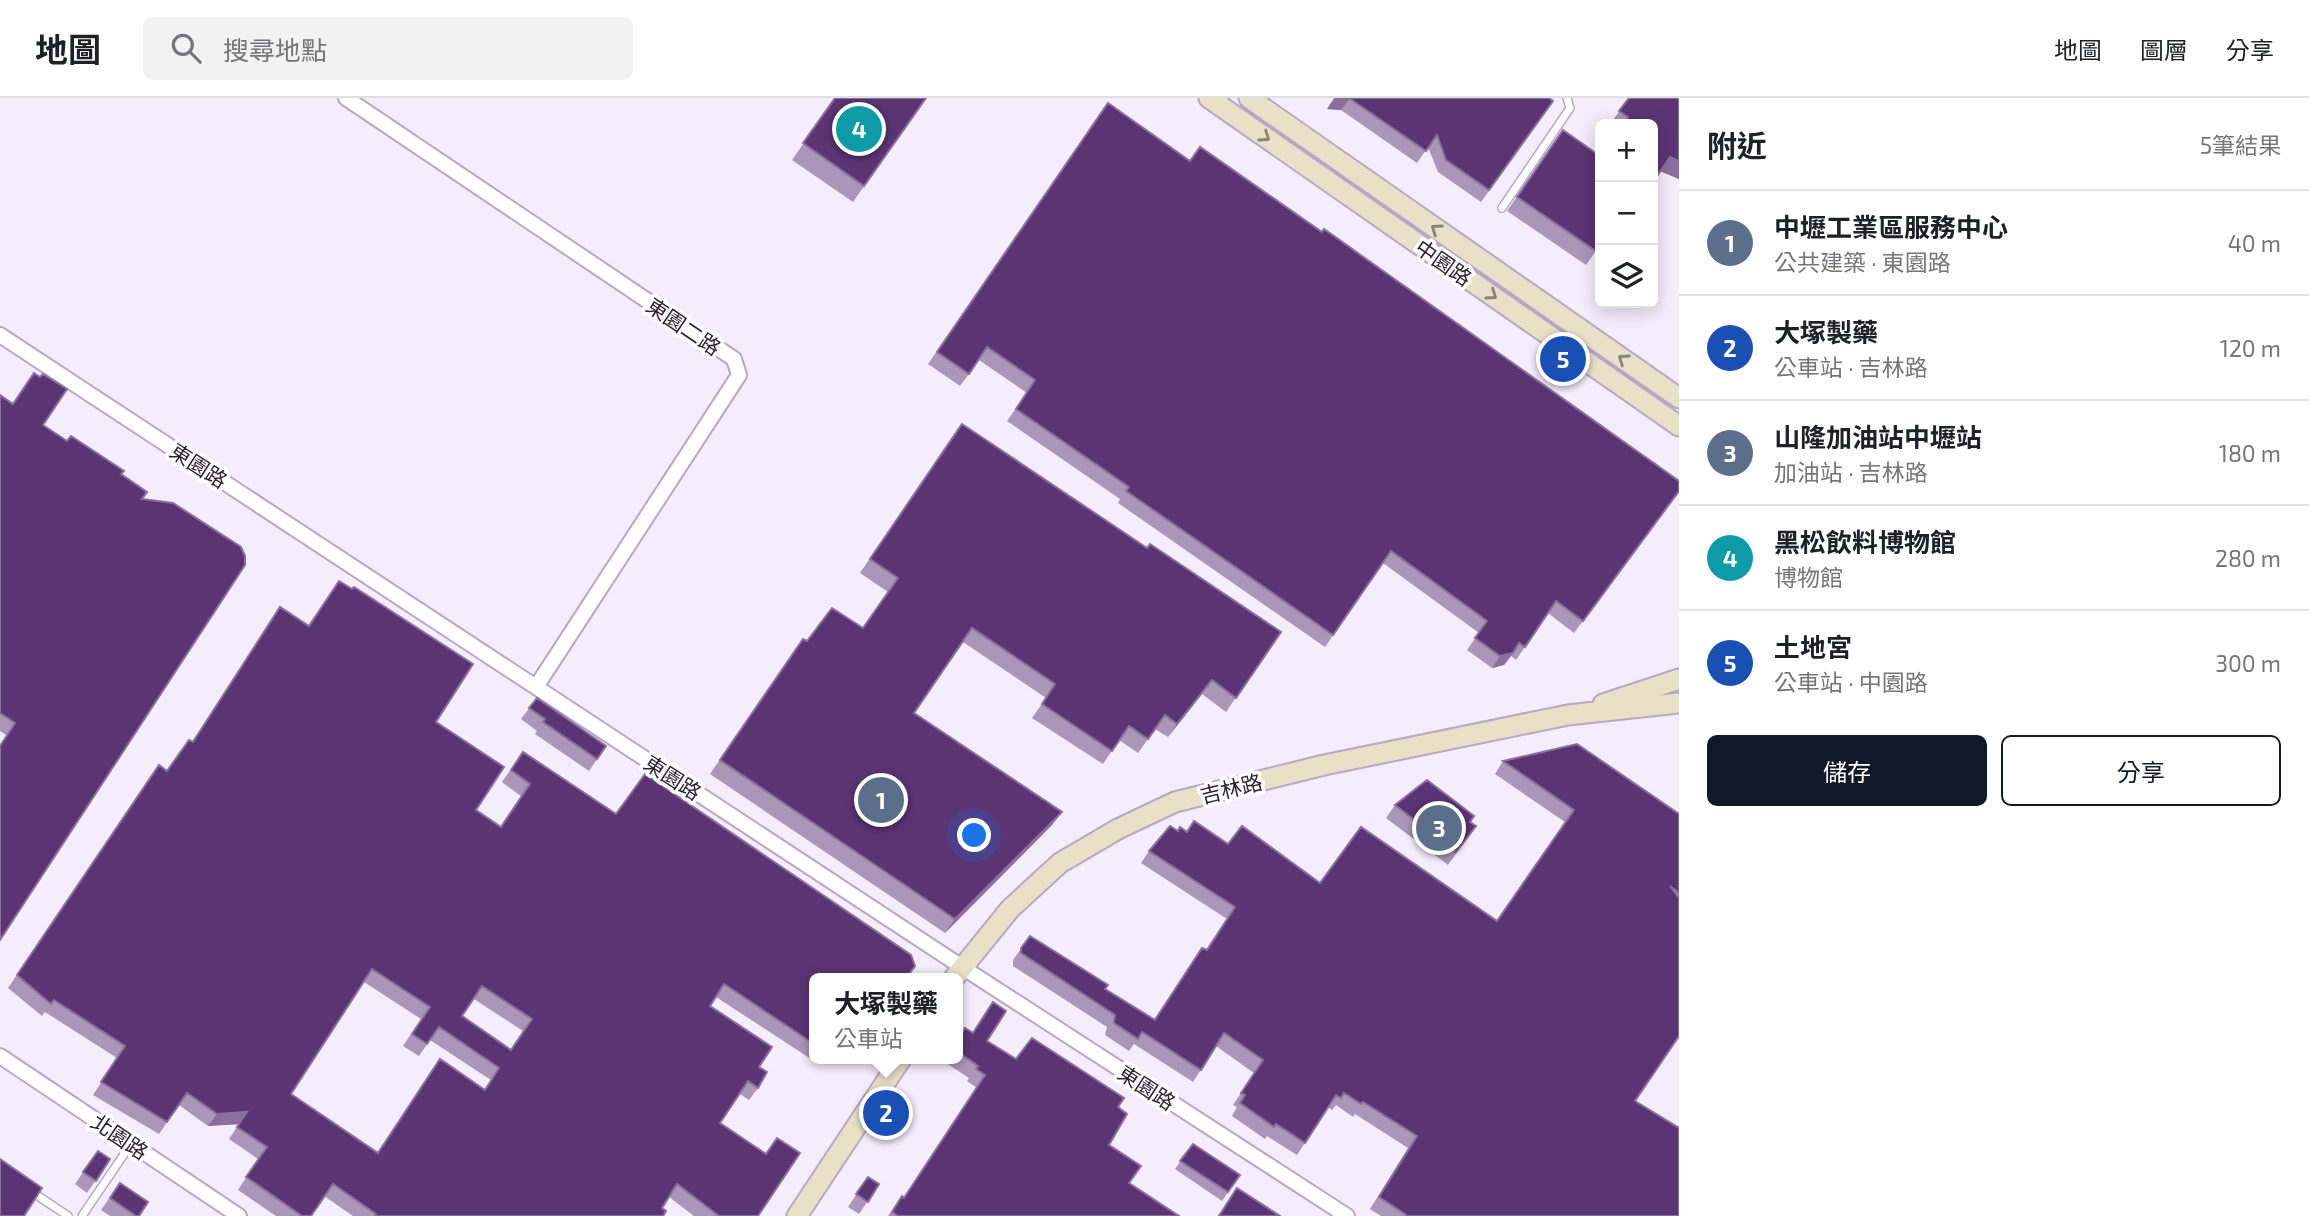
<!DOCTYPE html>
<html lang="zh-TW">
<head>
<meta charset="utf-8">
<style>
	:root { --surface:#fff; --page:#f2f2f2; --text:#202124; --muted:#757577; --line:#e0e0e0; --accent:#111827 }
	body { margin:0; font-family:"Exo 2","Noto Sans TC",sans-serif; background:var(--page); color:var(--text) }
	.controls { position:absolute; right:21px; top:21px; display:grid; overflow:hidden; border-radius:10px; box-shadow:0 4px 18px #0003 }
	.controls button { width:63px; height:63px; display:grid; place-items:center; padding:0; border:0; border-bottom:2px solid var(--line); background:var(--surface); color:var(--text); font:35px sans-serif }
	.you { position:absolute; left:975px; top:738px; width:24px; height:24px; margin:-18px; border:5px solid #fff; border-radius:50%; background:#1a73e8; box-shadow:0 0 0 10px #1a73e833 }
	.badge { display:grid; place-items:center; width:46px; height:46px; border-radius:50%; background:var(--accent); color:#fff; font-size:23px; font-weight:700 }
	.pin { position:absolute; translate:-50% -50%; border:4px solid #fff; box-shadow:0 2px 7px #0006 }
	.popup { position:absolute; left:809px; top:875px; width:154px; height:91px; box-sizing:border-box; display:grid; place-content:center; border-radius:10px; background:var(--surface); filter:drop-shadow(0 2px 5px #0005); font-size:23px; white-space:nowrap; color:var(--muted) }
	.popup b { font-size:26px; color:var(--text) }
	.popup::after { content:''; position:absolute; left:50%; top:100%; margin-left:-14px; border:14px solid transparent; border-top-color:var(--surface) }
	.list { margin:0; padding:0; list-style:none }
	h2 { display:flex; justify-content:space-between; align-items:center; height:91px; margin:0; padding:0 28px; font-size:30px }
	h2 small { font-size:23px; font-weight:400; color:var(--muted) }
	.list li { display:grid; grid-template-columns:46px 1fr auto; gap:21px; align-items:center; box-sizing:border-box; height:105px; padding:0 28px; border-top:2px solid var(--line) }
	.list b { display:block; font-size:26px; white-space:nowrap }
	.list p { margin:0; font-size:23px; white-space:nowrap; color:var(--muted) }
	.list em { font-size:23px; font-style:normal; color:var(--muted) }
	.actions { display:flex; gap:14px; padding:21px 28px }
	.actions a { flex:1; padding:16px 0; border:2px solid var(--accent); border-radius:10px; text-align:center; font-size:24px; color:var(--accent) }
	.actions .main { background:var(--accent); color:#fff }
	.icon { flex:none; width:38px; height:38px; fill:none; stroke:currentColor; stroke-width:2; stroke-linecap:round; stroke-linejoin:round }
	.map { position:relative; flex:none; width:1679px; height:1118px; overflow:hidden }
	header { display:flex; align-items:center; gap:42px; box-sizing:border-box; height:98px; padding:0 35px; background:var(--surface); border-bottom:2px solid var(--line) }
	header strong { font-size:33px }
	nav { display:flex; gap:38px; margin-inline-start:auto; font-size:24px }
	.search { width:490px; height:63px; background:var(--page); display:flex; align-items:center; gap:18px; box-sizing:border-box; padding:0 24px; border-radius:10px; color:var(--muted); font-size:26px }
	main { display:flex }
	aside { flex:1; background:var(--surface) }
	.map>svg:first-child { display:block }
	.built { fill:#f5ecfc; fill-rule:evenodd }
	.lines { fill:none; stroke-linecap:round; stroke-linejoin:round }
	.lane-casing { stroke:#b9a7c6; stroke-width:10 }
	.street-casing { stroke:#b9a7c6; stroke-width:18 }
	.secondary-casing { stroke:#b9a7c6; stroke-width:23 }
	.lane { stroke:#fff; stroke-width:7 }
	.street { stroke:#fff; stroke-width:14 }
	.secondary { stroke:#e9e1c7; stroke-width:19 }
	.wall { fill:#ab96b9; fill-rule:evenodd }
	.shaded-wall { fill:#8b6f9d }
	.building { fill:#5b3474; stroke:#8b6f9d; stroke-width:2; fill-rule:evenodd }
	.oneway { stroke:#8a827c }
	.labels { text-anchor:middle; dominant-baseline:central; stroke-width:7; stroke-linejoin:round; paint-order:stroke }
	.street-label { font-size:21px; fill:#2b2430; stroke:#fff }
</style>
</head>
<body>
<header>
<strong>地圖</strong>
<div class="search"><svg class="icon" aria-label="search" viewBox="0 0 24 24"><circle cx="10" cy="10" r="6"/><path d="M15 15l6 6"/></svg>搜尋地點</div>
<nav><a>地圖</a><a>圖層</a><a>分享</a></nav>
</header>
<main>
<div class="map">
<svg width="1679" height="1118" viewBox="0 0 1679 1118">
	<rect width="100%" height="100%" fill="#fbf8fe"/>
	<path class="built" d="M0,0H1679V1118H0ZM1600,26H1653V205H1600ZM814,880H958V961H814Z"/>
	<g class="lines">
		<defs>
			<path id="lane" d="M1502,110L1570,10L1567,0
				M29,1092L68,1118
				M82,1118L131,1046"/>
			<path id="street" d="M346,0L734,261L739,277L536,589
				M0,237L962,869L1347,1118
				M0,958L239,1118"/>
			<path id="secondary" d="M1209,0L1679,328
				M1249,0L1679,300
				M1603,606L1679,581
				M954,880L1010,811L1060,765L1118,731L1175,704L1324,667L1568,617L1679,605
				M797,1118L901,961"/>
		</defs>
		<use href="#lane" class="lane-casing"/>
		<use href="#street" class="street-casing"/>
		<use href="#secondary" class="secondary-casing"/>
		<use href="#lane" class="lane"/>
		<use href="#street" class="street"/>
		<use href="#secondary" class="secondary"/>
	</g>
	<path class="wall" d="M835,0H926L853,104L792,62Z
		M1334,0H1549L1553,3L1481,104L1438,74L1428,49L1417,65L1341,12L1327,11Z
		M1629,0H1679V81L1660,73L1653,26H1610Z
		M1108,5L1190,63L1679,394L1574,535L1548,515L1516,562L1511,558L1504,567L1492,570L1467,552L1479,535L1383,465L1325,549L1118,405L1120,401L1007,323L1027,295L979,262L960,288L928,266Z
		M1563,32L1600,147L1586,167L1507,113Z
		M0,297L67,343L121,376L142,401L0,842L6,637L0,633Z
		M962,326L1147,450L1281,534L1226,614L1202,596L1168,639L1155,631L1138,655L1119,642L1103,666L1032,620L1046,600L963,544L914,615L1052,727L945,835L710,676L803,541L807,543L863,530L888,494L860,475Z
		M280,509L436,624L476,712L501,729L522,699L502,684L523,654L814,880V956L811,961L716,899L710,908L759,969L758,990L749,1002L740,996L720,1025L758,1118H694L669,1099L662,1110L663,1118H353L324,1098L311,1118H276L238,1092L258,1061L229,1041L239,1026L208,1028L179,1007L159,1036L93,997L117,960L45,914L42,918L8,890L159,667L167,673L192,644ZM364,884L421,921L403,948L419,958L430,942L491,982L485,991L377,1055L291,996ZM474,901L523,933L511,952L462,918Z
		M537,600L606,648L589,673L535,636L537,633L521,621Z
		M1503,663L1679,716V938L1635,1003L1679,1118H1381L1370,1111L1408,1050L1355,1016L1353,1019L1336,1007L1332,1012L1328,1009L1297,1057L1267,1038L1265,1041L1232,1018L1237,1009L1233,1007L1254,975L1216,948L1193,984L1134,946L1129,953L1105,937L1107,929L1013,868V862L1030,838L1105,891L1154,921L1206,852L1227,821L1141,765L1149,753L1178,733L1187,734L1228,746L1320,785L1497,823L1565,724L1495,676Z
		M1395,707L1470,724L1476,728L1448,767L1386,720Z
		M958,941L987,943L1016,961L1118,1009L1109,1047L1129,1085L1179,1118H888L902,1098L904,1100L977,990L967,983L969,980L943,963L945,961H958Z
		M1193,1046L1240,1077L1222,1103L1175,1071Z
		M98,1053L110,1061L87,1095L75,1086Z
		M868,1079L879,1086L859,1116L848,1109Z
		M120,1085L139,1118H110L101,1112Z"/>
	<path class="shaded-wall" d="M1335,0H1350L1341,12L1327,11Z
		M1670,59L1679,63V81L1660,73Z
		M1513,555L1504,567L1492,570L1500,558Z
		M1212,582L1202,596L1168,639L1177,626Z
		M1062,714L1052,727L945,835L955,821Z
		M247,1014L239,1026L208,1028L217,1016Z"/>
	<path class="building" d="M835,0H926L864,88L803,45Z
		M1349,0H1549L1553,3L1489,92L1446,62L1437,37L1426,53Z
		M1629,0H1679V63L1670,59L1653,84V26H1623L1628,19L1619,13Z
		M1108,5L1190,63L1200,49L1322,134L1324,131L1679,383V393L1583,523L1556,503L1525,549L1519,545L1513,555L1500,558L1475,540L1487,523L1391,453L1333,537L1126,393L1129,389L1016,311L1035,282L987,249L969,276L937,254Z
		M1563,32L1600,58V147L1596,153L1517,99Z
		M34,275L40,279L43,276L67,291L43,327L67,343L71,338L124,373L121,376L147,394L142,401L173,405L241,449L245,458V467L0,842V648L15,625L0,615V297L13,306Z
		M962,326L1147,450L1150,446L1281,534L1236,600L1212,582L1177,626L1165,617L1148,641L1129,628L1112,653L1042,606L1055,586L972,530L914,615L1062,714L955,821L720,662L803,541L807,543L832,510L863,530L898,480L870,461Z
		M339,483L352,491L354,489L473,566L436,624L504,669L476,712L501,729L530,686L511,672L523,654L616,716L645,676L911,857L915,868L906,880H814V946L724,886L710,908L772,949L759,969L767,974L758,990L748,983L720,1025L766,1056L777,1040L800,1055L758,1118H719L677,1086L662,1110L666,1113L663,1118H375L376,1116L333,1086L311,1118H302L246,1079L267,1049L237,1029L247,1014L217,1016L187,995L167,1024L101,984L125,948L54,902L51,906L17,877L159,667L167,673L189,642L193,644L280,509L309,528ZM372,871L430,909L412,936L427,946L439,929L499,970L485,992L440,961L378,1055L291,996ZM482,888L532,921L511,952L462,918Z
		M537,600L606,648L597,661L543,624L545,621L529,610Z
		M1577,646L1679,716V795L1670,788L1679,800V938L1635,1003L1679,1030V1118H1408L1379,1099L1417,1038L1363,1004L1361,1006L1344,995L1341,1000L1336,997L1305,1045L1276,1026L1274,1029L1240,1005L1245,997L1241,995L1263,962L1224,935L1201,972L1142,934L1138,941L1114,925L1115,917L1021,855V850L1030,838L1108,887L1105,891L1155,922L1202,850L1207,852L1235,809L1149,753L1170,728L1178,733L1180,729L1187,734L1194,723L1228,746L1242,728L1320,785L1361,729L1497,823L1574,712L1503,663Z
		M1427,682L1474,718L1470,724L1476,728L1456,754L1395,707Z
		M993,904L1006,913L987,943L1016,961L1032,940L1124,1000L1118,1009L1127,1016L1109,1047L1141,1068L1129,1085L1179,1118H898L892,1114L902,1098L904,1100L985,977L976,971L978,968L958,954V942L965,930L973,935Z
		M1193,1046L1240,1077L1228,1094L1180,1063Z
		M98,1053L110,1061L96,1083L83,1074Z
		M0,1061L42,1090L24,1118H0Z
		M868,1079L879,1086L868,1104L856,1096Z
		M120,1085L148,1104L139,1118H136L110,1100Z
		M1237,1090L1280,1118H1219Z"/>
	<defs><path id="oneway-chevron" d="M-2-3.5L2.5 0L-2 3.5" fill="none" stroke-width="1.6" stroke-linecap="round" stroke-linejoin="round" transform="scale(1.75)"/></defs>
	<g class="oneway">
		<use href="#oneway-chevron" transform="translate(1265 39) rotate(35)"/>
		<use href="#oneway-chevron" transform="translate(1436 131) rotate(-145)"/>
		<use href="#oneway-chevron" transform="translate(1492 197) rotate(35)"/>
		<use href="#oneway-chevron" transform="translate(1623 261) rotate(-145)"/>
	</g>
	<g class="labels">
		<g class="street-label">
			<text transform="translate(1444 164) rotate(35)">中園路</text>
			<text transform="translate(684 228) rotate(34)">東園二路</text>
			<text transform="translate(199 367) rotate(33)">東園路</text>
			<text transform="translate(673 679) rotate(33)">東園路</text>
			<text transform="translate(1231 690) rotate(-14)">吉林路</text>
			<text transform="translate(1147 989) rotate(33)">東園路</text>
			<text transform="translate(120 1038) rotate(34)">北園路</text>
		</g>
	</g>
</svg>
<div class="controls">
<button>+</button>
<button>−</button>
<button><svg class="icon" aria-label="layers" viewBox="0 0 24 24"><path d="M12 4l9 5-9 5-9-5zM3 14l9 5 9-5"/></svg></button>
</div>
<div class="you"></div>
<div class="pin badge" style="left:881px;top:702px;background:#5c6f8a">1</div>
<div class="pin badge" style="left:886px;top:1015px;background:#1a4fb4">2</div>
<div class="popup"><b>大塚製藥</b>公車站</div>
<div class="pin badge" style="left:1439px;top:730px;background:#5c6f8a">3</div>
<div class="pin badge" style="left:859px;top:31px;background:#0f9aa8">4</div>
<div class="pin badge" style="left:1563px;top:261px;background:#1a4fb4">5</div>
</div>
<aside>
<h2>附近<small>5筆結果</small></h2>
<ul class="list">
<li><span class="badge" style="background:#5c6f8a">1</span><div><b>中壢工業區服務中心</b><p>公共建築 · 東園路</p></div><em>40 m</em></li>
<li><span class="badge" style="background:#1a4fb4">2</span><div><b>大塚製藥</b><p>公車站 · 吉林路</p></div><em>120 m</em></li>
<li><span class="badge" style="background:#5c6f8a">3</span><div><b>山隆加油站中壢站</b><p>加油站 · 吉林路</p></div><em>180 m</em></li>
<li><span class="badge" style="background:#0f9aa8">4</span><div><b>黑松飲料博物館</b><p>博物館</p></div><em>280 m</em></li>
<li><span class="badge" style="background:#1a4fb4">5</span><div><b>土地宮</b><p>公車站 · 中園路</p></div><em>300 m</em></li>
</ul>
<div class="actions"><a class="main">儲存</a><a>分享</a></div>
</aside>
</main>
</body>
</html>
